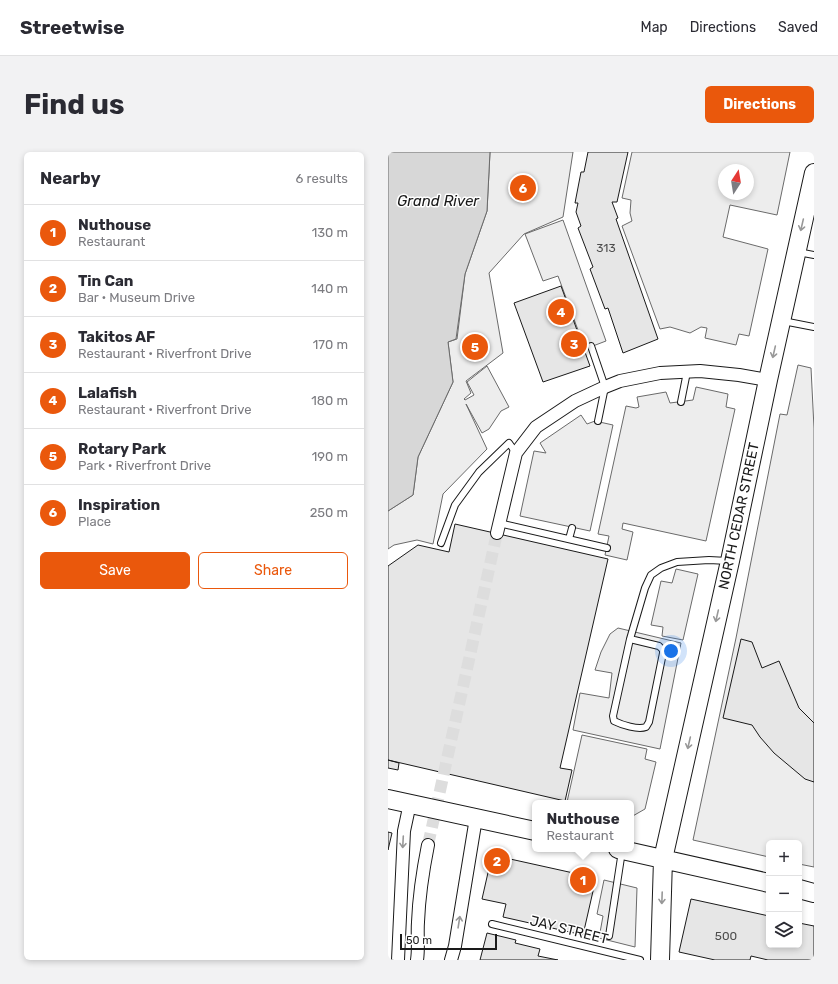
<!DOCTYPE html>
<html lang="en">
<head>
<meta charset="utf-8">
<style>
	:root { --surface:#fff; --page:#f2f2f3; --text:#2b2b33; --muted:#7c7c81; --line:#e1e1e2; --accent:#ea580c }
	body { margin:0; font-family:Rubik,sans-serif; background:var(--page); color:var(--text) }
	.controls { position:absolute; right:12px; bottom:12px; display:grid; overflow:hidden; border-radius:6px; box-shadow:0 2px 6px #0003 }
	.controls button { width:36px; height:36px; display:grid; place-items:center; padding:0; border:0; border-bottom:1px solid var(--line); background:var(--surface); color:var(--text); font:20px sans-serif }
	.compass { position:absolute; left:330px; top:12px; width:36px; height:36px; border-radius:50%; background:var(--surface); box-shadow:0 2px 6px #0003; rotate:12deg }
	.scale { position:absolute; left:12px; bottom:10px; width:97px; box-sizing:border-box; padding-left:4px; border:2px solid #1a1a1a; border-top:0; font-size:11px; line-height:14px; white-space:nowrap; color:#1a1a1a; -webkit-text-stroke:3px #fff; paint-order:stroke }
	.you { position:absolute; left:283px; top:499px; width:14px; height:14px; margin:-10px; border:3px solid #fff; border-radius:50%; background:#1a73e8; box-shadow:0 0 0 6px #1a73e833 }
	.badge { display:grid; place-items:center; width:26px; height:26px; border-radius:50%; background:var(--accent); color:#fff; font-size:13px; font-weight:700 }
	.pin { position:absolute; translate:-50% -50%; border:2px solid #fff; box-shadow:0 1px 4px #0006 }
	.popup { position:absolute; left:144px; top:648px; width:102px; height:52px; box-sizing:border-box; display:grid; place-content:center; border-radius:6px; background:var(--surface); filter:drop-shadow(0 1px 3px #0005); font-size:13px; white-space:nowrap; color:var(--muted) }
	.popup b { font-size:15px; color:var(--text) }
	.popup::after { content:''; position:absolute; left:50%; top:100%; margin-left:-8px; border:8px solid transparent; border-top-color:var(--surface) }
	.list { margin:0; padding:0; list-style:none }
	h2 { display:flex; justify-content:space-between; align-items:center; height:52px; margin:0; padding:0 16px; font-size:17px }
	h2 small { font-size:13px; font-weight:400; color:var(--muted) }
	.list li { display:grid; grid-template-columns:26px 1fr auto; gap:12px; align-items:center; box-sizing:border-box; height:56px; padding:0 16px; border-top:1px solid var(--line) }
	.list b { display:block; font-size:15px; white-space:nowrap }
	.list p { margin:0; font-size:13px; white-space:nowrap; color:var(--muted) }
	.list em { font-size:13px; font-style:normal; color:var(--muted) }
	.actions { display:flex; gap:8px; padding:12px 16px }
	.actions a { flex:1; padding:9px 0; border:1px solid var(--accent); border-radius:6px; text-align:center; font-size:14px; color:var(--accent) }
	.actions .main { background:var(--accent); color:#fff }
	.icon { flex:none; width:22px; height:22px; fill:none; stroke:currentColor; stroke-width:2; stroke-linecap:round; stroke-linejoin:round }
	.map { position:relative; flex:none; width:426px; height:808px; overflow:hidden; border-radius:6px }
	header { display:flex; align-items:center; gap:24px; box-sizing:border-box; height:56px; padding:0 20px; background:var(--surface); border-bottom:1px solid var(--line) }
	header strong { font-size:19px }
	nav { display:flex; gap:22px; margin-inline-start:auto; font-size:14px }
	.intro { display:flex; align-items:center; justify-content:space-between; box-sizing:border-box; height:96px; padding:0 24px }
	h1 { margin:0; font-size:28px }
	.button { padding:10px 18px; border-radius:6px; background:var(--accent); color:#fff; font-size:14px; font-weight:700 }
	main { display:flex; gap:24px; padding:0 24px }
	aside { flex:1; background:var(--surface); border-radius:6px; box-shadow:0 2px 6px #0003 }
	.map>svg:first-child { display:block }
	.built { fill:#ededed; stroke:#6a6a6a; fill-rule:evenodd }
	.water { fill:#d7d7d7; stroke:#6a6a6a }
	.building { fill:#e6e6e6; stroke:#1a1a1a }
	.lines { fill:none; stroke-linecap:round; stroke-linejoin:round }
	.minor-tunnel { stroke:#ddd; stroke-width:12; stroke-dasharray:12 6; stroke-linecap:butt }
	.service-casing { stroke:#1a1a1a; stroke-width:8 }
	.minor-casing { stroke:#1a1a1a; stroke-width:14 }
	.primary-casing { stroke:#1a1a1a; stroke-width:20 }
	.service { stroke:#fff; stroke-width:6 }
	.minor { stroke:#fff; stroke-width:12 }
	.primary { stroke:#fff; stroke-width:18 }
	.oneway { stroke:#989898 }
	.labels { text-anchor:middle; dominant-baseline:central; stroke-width:3; stroke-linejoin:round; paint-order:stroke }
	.number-label { font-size:12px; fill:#4d4d4d }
	.street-label { font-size:14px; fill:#1a1a1a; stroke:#fff }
	.water-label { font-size:15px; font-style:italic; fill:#1a1a1a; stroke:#fff }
</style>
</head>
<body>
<header>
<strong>Streetwise</strong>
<nav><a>Map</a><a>Directions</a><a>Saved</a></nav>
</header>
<div class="intro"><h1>Find us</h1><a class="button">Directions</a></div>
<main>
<aside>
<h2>Nearby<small>6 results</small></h2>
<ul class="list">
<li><span class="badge">1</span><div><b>Nuthouse</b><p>Restaurant</p></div><em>130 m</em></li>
<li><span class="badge">2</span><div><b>Tin Can</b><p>Bar · Museum Drive</p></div><em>140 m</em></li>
<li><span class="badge">3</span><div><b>Takitos AF</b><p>Restaurant · Riverfront Drive</p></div><em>170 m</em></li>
<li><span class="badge">4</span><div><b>Lalafish</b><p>Restaurant · Riverfront Drive</p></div><em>180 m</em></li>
<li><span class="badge">5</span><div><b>Rotary Park</b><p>Park · Riverfront Drive</p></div><em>190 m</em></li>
<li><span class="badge">6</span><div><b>Inspiration</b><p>Place</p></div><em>250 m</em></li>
</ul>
<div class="actions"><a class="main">Save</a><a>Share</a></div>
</aside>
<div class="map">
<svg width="426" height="808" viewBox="0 0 426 808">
	<rect width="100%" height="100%" fill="#fff"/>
	<path class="built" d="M102,0H185L175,65L136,82L101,121L115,201L78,229L83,241L76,247L77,248L86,243L79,230L99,214L121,255L113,259L101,277L94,281L78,252L99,297L55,342L45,392L29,388L6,393L0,397V359L25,343L30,305L65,230L60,190L69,187L77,122L99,59Z
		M244,0H402L389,63L342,53L335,85L380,97L361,184L351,182L348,193L317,186L319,176L313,175L302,181L282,175L272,177L234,74L244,69L242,61L243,48L234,46ZM336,18H360V42H336Z
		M175,68L218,189L197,197L170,124L155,129L137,82Z
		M410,213L423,216L426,276V715L411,712V691H381V705L305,688L348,486L392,262L399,263Z
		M308,235L340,242L338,255L347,257L318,389L235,371L234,377L245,380L239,408L217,403L221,384L210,382L238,254L248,256L251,255L249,245L278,240L282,251L305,248Z
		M193,263L199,272L207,269L225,273L202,379L132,364L146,299L158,301L152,291Z
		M288,417L310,422L295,488L274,484L275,475L263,473L273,429L284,431Z
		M230,476L293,491L272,597L185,578L192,541L221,546L224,521L207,518L213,500L222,482Z
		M194,583L259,597L257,607L268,610L257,657L243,665V651H182L179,650Z
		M216,728L249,736L247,795L211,786L215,764L209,762Z"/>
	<path class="water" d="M0,0H102L99,59L77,122L68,187L60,190L65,230L30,305L25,343L0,359Z"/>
	<path class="building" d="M200,0H240L229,50H224L230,66L228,67L270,187L235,201L220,156L217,157L202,117L205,115L190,76L193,74L188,60L190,51H187L193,20H196Z
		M173,134L202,214L155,230L126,151Z
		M67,372L220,407L172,616L184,618L177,649L0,608V414L30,393L61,400Z
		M353,487L364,490L374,516L391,509L411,556L426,571V630L417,627L386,601L372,585L364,573L335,566Z
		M0,608L11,611L10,618L0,616Z
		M0,680L4,681L0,698Z
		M104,703L208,726L195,783L115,765L118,752L94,747Z
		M303,747L381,764V793H411V771L426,774V808H380L363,804L362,808H327L291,800Z
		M99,781L128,788L127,791L152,797L150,804L170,808H92Z"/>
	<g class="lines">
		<path class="minor-tunnel" d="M40,693L109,381"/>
		<defs>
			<path id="service" d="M410,100L426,103
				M395,169L426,175
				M203,194L217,235L210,269
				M293,250L299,220
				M111,371L219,396
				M181,387L184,376
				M53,391L67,353L91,320L121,291L128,301
				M242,487L271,494L275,498V501L261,570L258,575C250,578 234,573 226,569L225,564L242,487L257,436L263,423L273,416L289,410L321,408L340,409
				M104,772L252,808
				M221,784L234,699"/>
			<path id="minor" d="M109,381L128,301L148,275L187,249L217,235L232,229L272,221L312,219L351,223L380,228
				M10,808L16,679L22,651
				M29,808C31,795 29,783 30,770C31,744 35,718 40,693
				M63,808L67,794L88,666"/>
			<path id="primary" d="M0,647L147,679
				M230,697L381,731
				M411,737L426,741
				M272,808L275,707L342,409L380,228L426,21"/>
		</defs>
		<use href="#service" class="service-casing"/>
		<use href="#minor" class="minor-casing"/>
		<use href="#primary" class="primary-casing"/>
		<use href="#service" class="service"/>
		<use href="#minor" class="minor"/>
		<use href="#primary" class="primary"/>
	</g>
	<defs><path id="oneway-shaft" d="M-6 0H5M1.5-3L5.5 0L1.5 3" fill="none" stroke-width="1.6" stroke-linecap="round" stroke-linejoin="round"/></defs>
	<g class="oneway">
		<use href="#oneway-shaft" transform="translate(414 73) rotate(103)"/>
		<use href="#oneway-shaft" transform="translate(386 200) rotate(103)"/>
		<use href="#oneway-shaft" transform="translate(329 464) rotate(103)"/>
		<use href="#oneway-shaft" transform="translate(301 591) rotate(103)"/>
		<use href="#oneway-shaft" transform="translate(15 690) rotate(93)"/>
		<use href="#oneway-shaft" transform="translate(274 746) rotate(92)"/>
		<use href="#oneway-shaft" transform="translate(71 770) rotate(-81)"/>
	</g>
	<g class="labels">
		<g class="number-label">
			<text x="218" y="96">313</text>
			<text x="338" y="784">500</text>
		</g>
		<g class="street-label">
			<text transform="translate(351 364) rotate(-78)">NORTH CEDAR STREET</text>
			<text transform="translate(181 778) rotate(14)">JAY STREET</text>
		</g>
		<g class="water-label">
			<text x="50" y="49">Grand River</text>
		</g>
	</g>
</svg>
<div class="controls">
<button>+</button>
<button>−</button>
<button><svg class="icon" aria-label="layers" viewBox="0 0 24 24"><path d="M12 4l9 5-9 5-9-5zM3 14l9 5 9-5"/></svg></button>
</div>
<svg class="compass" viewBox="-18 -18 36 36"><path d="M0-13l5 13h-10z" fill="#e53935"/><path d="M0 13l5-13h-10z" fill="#7c7c81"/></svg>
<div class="scale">50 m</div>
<div class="you"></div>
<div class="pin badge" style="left:195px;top:728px">1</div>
<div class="popup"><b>Nuthouse</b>Restaurant</div>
<div class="pin badge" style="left:109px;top:709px">2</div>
<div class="pin badge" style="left:186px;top:192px">3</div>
<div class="pin badge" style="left:173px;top:160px">4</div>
<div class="pin badge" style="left:87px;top:195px">5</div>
<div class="pin badge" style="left:135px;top:36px">6</div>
</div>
</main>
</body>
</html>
